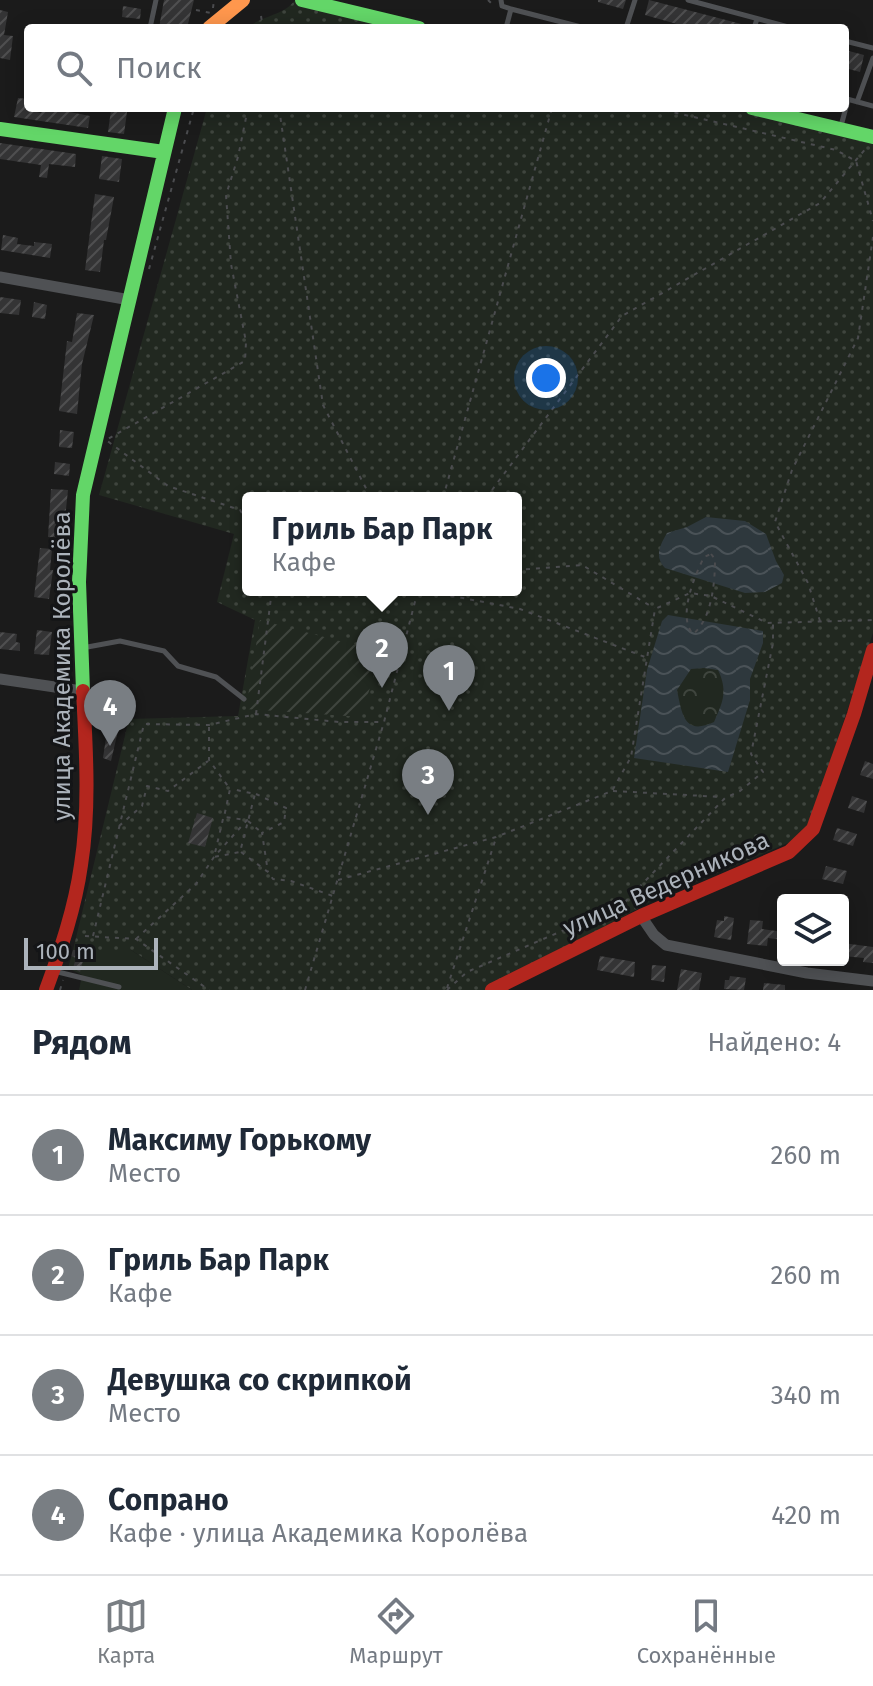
<!DOCTYPE html>
<html lang="ru">
<head>
<meta charset="utf-8">
<style>
	:root { --surface:#fff; --page:#f2f2f3; --text:#1f2937; --muted:#747a83; --line:#e0e1e3; --accent:#797e83 }
	body { margin:0; font-family:"Fira Sans",sans-serif; background:var(--page); color:var(--text) }
	.controls { position:absolute; right:24px; bottom:24px; display:grid; overflow:hidden; border-radius:8px; box-shadow:0 4px 20px #0003 }
	.controls button { width:72px; height:72px; display:grid; place-items:center; padding:0; border:0; border-bottom:2px solid var(--line); background:var(--surface); color:var(--text); font:40px sans-serif }
	.scale { position:absolute; left:24px; bottom:20px; width:134px; box-sizing:border-box; padding-left:8px; border:4px solid #acb3bb; border-top:0; font-size:22px; line-height:28px; white-space:nowrap; color:#acb3bb; -webkit-text-stroke:6px #141517; paint-order:stroke }
	.you { position:absolute; left:546px; top:378px; width:28px; height:28px; margin:-20px; border:6px solid #fff; border-radius:50%; background:#1a73e8; box-shadow:0 0 0 12px #1a73e833 }
	.badge { display:grid; place-items:center; width:52px; height:52px; border-radius:50%; background:var(--accent); color:#fff; font-size:26px; font-weight:700 }
	.pin { position:absolute; translate:-50% -66px; filter:drop-shadow(0 2px 4px #0008) }
	.pin::after { content:''; position:absolute; top:42px; width:28px; height:24px; background:inherit; clip-path:polygon(0 0,100% 0,50% 100%) }
	.popup { position:absolute; left:242px; top:492px; width:280px; height:104px; box-sizing:border-box; display:grid; place-content:center; border-radius:8px; background:var(--surface); filter:drop-shadow(0 2px 6px #0005); font-size:26px; white-space:nowrap; color:var(--muted) }
	.popup b { font-size:30px; color:var(--text) }
	.popup::after { content:''; position:absolute; left:50%; top:100%; margin-left:-16px; border:16px solid transparent; border-top-color:var(--surface) }
	.list { margin:0; padding:0; list-style:none }
	h2 { display:flex; justify-content:space-between; align-items:center; height:104px; margin:0; padding:0 32px; font-size:34px }
	h2 small { font-size:26px; font-weight:400; color:var(--muted) }
	.list li { display:grid; grid-template-columns:52px 1fr auto; gap:24px; align-items:center; box-sizing:border-box; height:120px; padding:0 32px; border-top:2px solid var(--line) }
	.list b { display:block; font-size:30px; white-space:nowrap }
	.list p { margin:0; font-size:26px; white-space:nowrap; color:var(--muted) }
	.list em { font-size:26px; font-style:normal; color:var(--muted) }
	.icon { flex:none; width:44px; height:44px; fill:none; stroke:currentColor; stroke-width:2; stroke-linecap:round; stroke-linejoin:round }
	.map { position:relative; flex:none; width:873px; height:990px; overflow:hidden }
	.search { position:absolute; background:var(--surface); box-shadow:0 4px 20px #0003; left:24px; right:24px; top:24px; height:88px; display:flex; align-items:center; gap:20px; box-sizing:border-box; padding:0 28px; border-radius:8px; color:var(--muted); font-size:30px }
	.sheet { height:584px; background:var(--surface) }
	nav { display:flex; justify-content:space-around; align-items:center; box-sizing:border-box; height:112px; border-top:2px solid var(--line); background:var(--surface); font-size:22px; color:var(--muted) }
	nav a { display:grid; justify-items:center; gap:4px }
	nav .on { color:var(--accent) }
	.map>svg:first-child { display:block }
	.grass { fill:url(#grass-dots); fill-rule:evenodd }
	.forest { fill:url(#forest-crowns) }
	.garden { fill:url(#garden-furrows) }
	.pitch { fill:#212820 }
	.water { fill:url(#water-waves); fill-rule:evenodd }
	.building { fill:url(#building-hatch) }
	.lines { fill:none; stroke-linecap:round; stroke-linejoin:round }
	.path { stroke:#4b4c4f; stroke-width:2; stroke-dasharray:4 6; stroke-linecap:butt }
	.lane { stroke:#4f5154; stroke-width:5 }
	.street { stroke:#4f5154; stroke-width:11 }
	.fast { stroke:#63d668; stroke-width:14 }
	.slow { stroke:#ff974d; stroke-width:14 }
	.jam { stroke:#b3261e; stroke-width:14 }
	.labels { text-anchor:middle; dominant-baseline:central; stroke-width:6; stroke-linejoin:round; paint-order:stroke }
	.street-label { font-size:24px; fill:#acb3bb; stroke:#141517 }
</style>
</head>
<body>
<div class="map">
<svg width="873" height="990" viewBox="0 0 873 990">
	<defs>
		<pattern id="grass-dots" width="8" height="8" patternUnits="userSpaceOnUse" patternTransform="scale(2)"><rect width="8" height="8" fill="#212820"/><path d="M2 2h.1M6 6h.1" fill="none" stroke="#3f453e" stroke-width="1.8" stroke-linecap="round"/></pattern>
		<pattern id="forest-crowns" width="20" height="18" patternUnits="userSpaceOnUse" patternTransform="scale(2)"><rect width="20" height="18" fill="#212820"/><path d="M2 6a3 3 0 1 1 6 0M12 15a3 3 0 1 1 6 0" fill="none" stroke="#3f453e"/></pattern>
		<pattern id="garden-furrows" width="10" height="10" patternUnits="userSpaceOnUse" patternTransform="scale(2)"><rect width="10" height="10" fill="#212820"/><path d="M-1 1l2-2M0 10L10 0M9 11l2-2" fill="none" stroke="#3f453e"/></pattern>
		<pattern id="water-waves" width="16" height="10" patternUnits="userSpaceOnUse" patternTransform="scale(2)"><rect width="16" height="10" fill="#2e383d"/><path d="M0 5q4-4 8 0t8 0" fill="none" stroke="#4a5257"/></pattern>
		<pattern id="building-hatch" width="6" height="6" patternUnits="userSpaceOnUse" patternTransform="scale(2)"><rect width="6" height="6" fill="#343435"/><path d="M-1 1l2-2M0 6l6-6M5 7l2-2" fill="none" stroke="#4f4f50"/></pattern>
	</defs>
	<rect width="100%" height="100%" fill="#1b1b1b"/>
	<path class="grass" d="M295,0H303L416,28H247C261,16 285,15 295,0Z
		M207,108H733L873,144V633L810,822L795,840L652,901L486,990H192L131,950H73L129,719L238,716L255,620L217,602L234,534L99,495ZM248,498H516V590H248Z"/>
	<path class="forest" d="M704,668L718,670C728,691 723,702 714,722C684,735 682,714 677,690L691,669Z"/>
	<path class="garden" d="M260,620L381,652L361,717L246,709Z"/>
	<path class="pitch" d="M73,950H131L192,990H79L82,975L68,968Z"/>
	<path class="water" d="M706,517L745,521L766,534L776,561L784,575L782,583L765,592L745,593L665,568C654,557 660,545 667,533L687,527Z
		M668,615L763,631V643L750,679V700L728,772L634,758L647,670L662,621ZM704,668L718,670C728,691 723,702 714,722C684,736 682,714 677,690L691,669Z"/>
	<path class="building" d="M164,0H194L187,28H159Z
		M598,0H626L623,9L598,2Z
		M649,0L749,26V28H691L645,15Z
		M123,6L141,9L140,19L122,17Z
		M0,10L8,12L4,35L13,36L10,60L0,58Z
		M845,50L864,55L860,72L845,68Z
		M18,98L27,99L25,109L41,113L42,108H50L90,116L88,128L14,117Z
		M111,110L127,112L124,134L108,132Z
		M0,143L76,154L75,167L49,164L47,178L39,177L41,165L0,159Z
		M102,156L122,159L119,182L99,179Z
		M95,194L114,197L106,240H104L100,272L85,270Z
		M3,235L18,238L17,244L34,246V242L52,244L50,258L1,250Z
		M0,297L21,300L19,315L0,313Z
		M34,302L47,305L45,319L32,317Z
		M77,313L94,315L82,364L77,414L59,411L67,341L72,342Z
		M60,430L74,432L72,448L59,447Z
		M55,462L70,464L69,476L54,474Z
		M51,489L68,490L63,538L48,537Z
		M40,548L52,549L50,570H53L49,599L34,597Z
		M37,630L52,632L49,655L34,654Z
		M0,632L17,634L16,642L20,643V651L0,649Z
		M107,731H118L111,761L103,758Z
		M865,761L873,764V779L860,775Z
		M852,796L867,801L864,813L848,808Z
		M197,813L213,818L205,847L188,843Z
		M837,828L857,834L853,846L833,840Z
		M826,866L847,871L843,884L822,879Z
		M724,916L734,918L731,940L714,937L717,920L724,921Z
		M750,920L763,921L762,929L783,932V940L768,938L767,946L747,944Z
		M843,943L873,947V963L863,962L864,958L843,956Z
		M73,950H86L80,972L73,968L76,958L71,956Z
		M600,956L635,962L634,977L597,970Z
		M652,965L666,966L664,982L651,980Z
		M681,969L702,973L699,990H677Z
		M730,976L746,978L744,990L724,989L725,980H729Z
		M764,983L785,985V990H763Z"/>
	<g class="lines">
		<path class="path" d="M488,0L495,7
			M213,8L214,0
			M196,10L211,13
			M261,16L263,28
			M248,108L238,157L226,195L231,264L246,342L245,361L106,440L168,486L240,510L248,522
			M279,108L323,405L371,498
			M655,108L836,150L856,161L873,221
			M149,269L194,108
			M443,498L552,108
			M486,498L622,316L820,203L867,147
			M711,554L715,559C715,582 712,619 693,634C677,617 695,575 704,557Z
			M516,570L582,565L654,608
			M421,590L520,609L645,657
			M820,621L808,583L775,522L792,470L858,338L873,237
			M256,714L272,590
			M613,791L722,797
			M256,794L286,808L284,822L262,833L268,872
			M223,819L214,857L240,852L255,794L232,789
			M248,821L261,832
			M119,826L142,806L147,786L168,791L208,761
			M241,852L268,872L273,879L291,881L333,896
			M338,880L496,837L612,791L631,757L655,609L690,593L711,596L767,623L873,620
			M85,936L136,939L209,990
			M93,936L144,724L209,725L256,714L339,722H384
			M136,939L196,884L214,857L247,820L224,817L230,789L209,760V725
			M447,988L496,838
			M60,990L63,980
			M305,990L384,722L418,590
			M447,990L467,972L622,905L725,798L740,791L763,772L751,754L773,643V624"/>
		<path class="lane" d="M501,0L502,6L511,9
			M688,0L792,28
			M150,28L156,0
			M506,28L511,9L585,28
			M626,28L635,0
			M754,28L757,19
			M845,41L873,48
			M847,99L873,106
			M857,102L873,58
			M841,126L848,100
			M82,648L120,641L164,651L178,666L216,677L244,699
			M54,971L119,987"/>
		<path class="street" d="M0,277L130,300
			M0,679L82,691
			M641,916L654,935L666,945L807,973L873,981"/>
		<path class="fast" d="M302,0L419,28
			M752,108L873,137
			M0,129L164,152
			M83,691L79,582L83,495L175,108"/>
		<path class="slow" d="M209,28L243,0"/>
		<path class="jam" d="M46,990C61,949 75,908 81,865C90,808 86,749 83,691
			M492,990L641,916L789,852L813,829L854,714L873,650"/>
	</g>
	<g class="labels">
		<g class="street-label">
			<text transform="translate(62 666) rotate(-90)">улица Академика Королёва</text>
			<text transform="translate(666 884) rotate(-24)">улица Ведерникова</text>
		</g>
	</g>
</svg>
<div class="controls">
<button><svg class="icon" aria-label="layers" viewBox="0 0 24 24"><path d="M12 4l9 5-9 5-9-5zM3 14l9 5 9-5"/></svg></button>
</div>
<div class="scale">100 m</div>
<div class="you"></div>
<div class="pin badge" style="left:449px;top:711px">1</div>
<div class="pin badge" style="left:382px;top:688px">2</div>
<div class="popup"><b>Гриль Бар Парк</b>Кафе</div>
<div class="pin badge" style="left:428px;top:815px">3</div>
<div class="pin badge" style="left:110px;top:746px">4</div>
<div class="search"><svg class="icon" aria-label="search" viewBox="0 0 24 24"><circle cx="10" cy="10" r="6"/><path d="M15 15l6 6"/></svg>Поиск</div>
</div>
<section class="sheet">
<h2>Рядом<small>Найдено: 4</small></h2>
<ul class="list">
<li><span class="badge">1</span><div><b>Максиму Горькому</b><p>Место</p></div><em>260 m</em></li>
<li><span class="badge">2</span><div><b>Гриль Бар Парк</b><p>Кафе</p></div><em>260 m</em></li>
<li><span class="badge">3</span><div><b>Девушка со скрипкой</b><p>Место</p></div><em>340 m</em></li>
<li><span class="badge">4</span><div><b>Сопрано</b><p>Кафе · улица Академика Королёва</p></div><em>420 m</em></li>
</ul>
</section>
<nav>
<a class="on"><svg class="icon" aria-label="map" viewBox="0 0 24 24"><path d="M3 6l6-2 6 2 6-2v14l-6 2-6-2-6 2zM9 4v14M15 6v14"/></svg>Карта</a>
<a><svg class="icon" aria-label="directions" viewBox="0 0 24 24"><path d="M12 3l9 9-9 9-9-9zM9 14v-3h6M13 9l2 2-2 2"/></svg>Маршрут</a>
<a><svg class="icon" aria-label="saved" viewBox="0 0 24 24"><path d="M7 4h10v16l-5-4-5 4z"/></svg>Сохранённые</a>
</nav>
</body>
</html>
